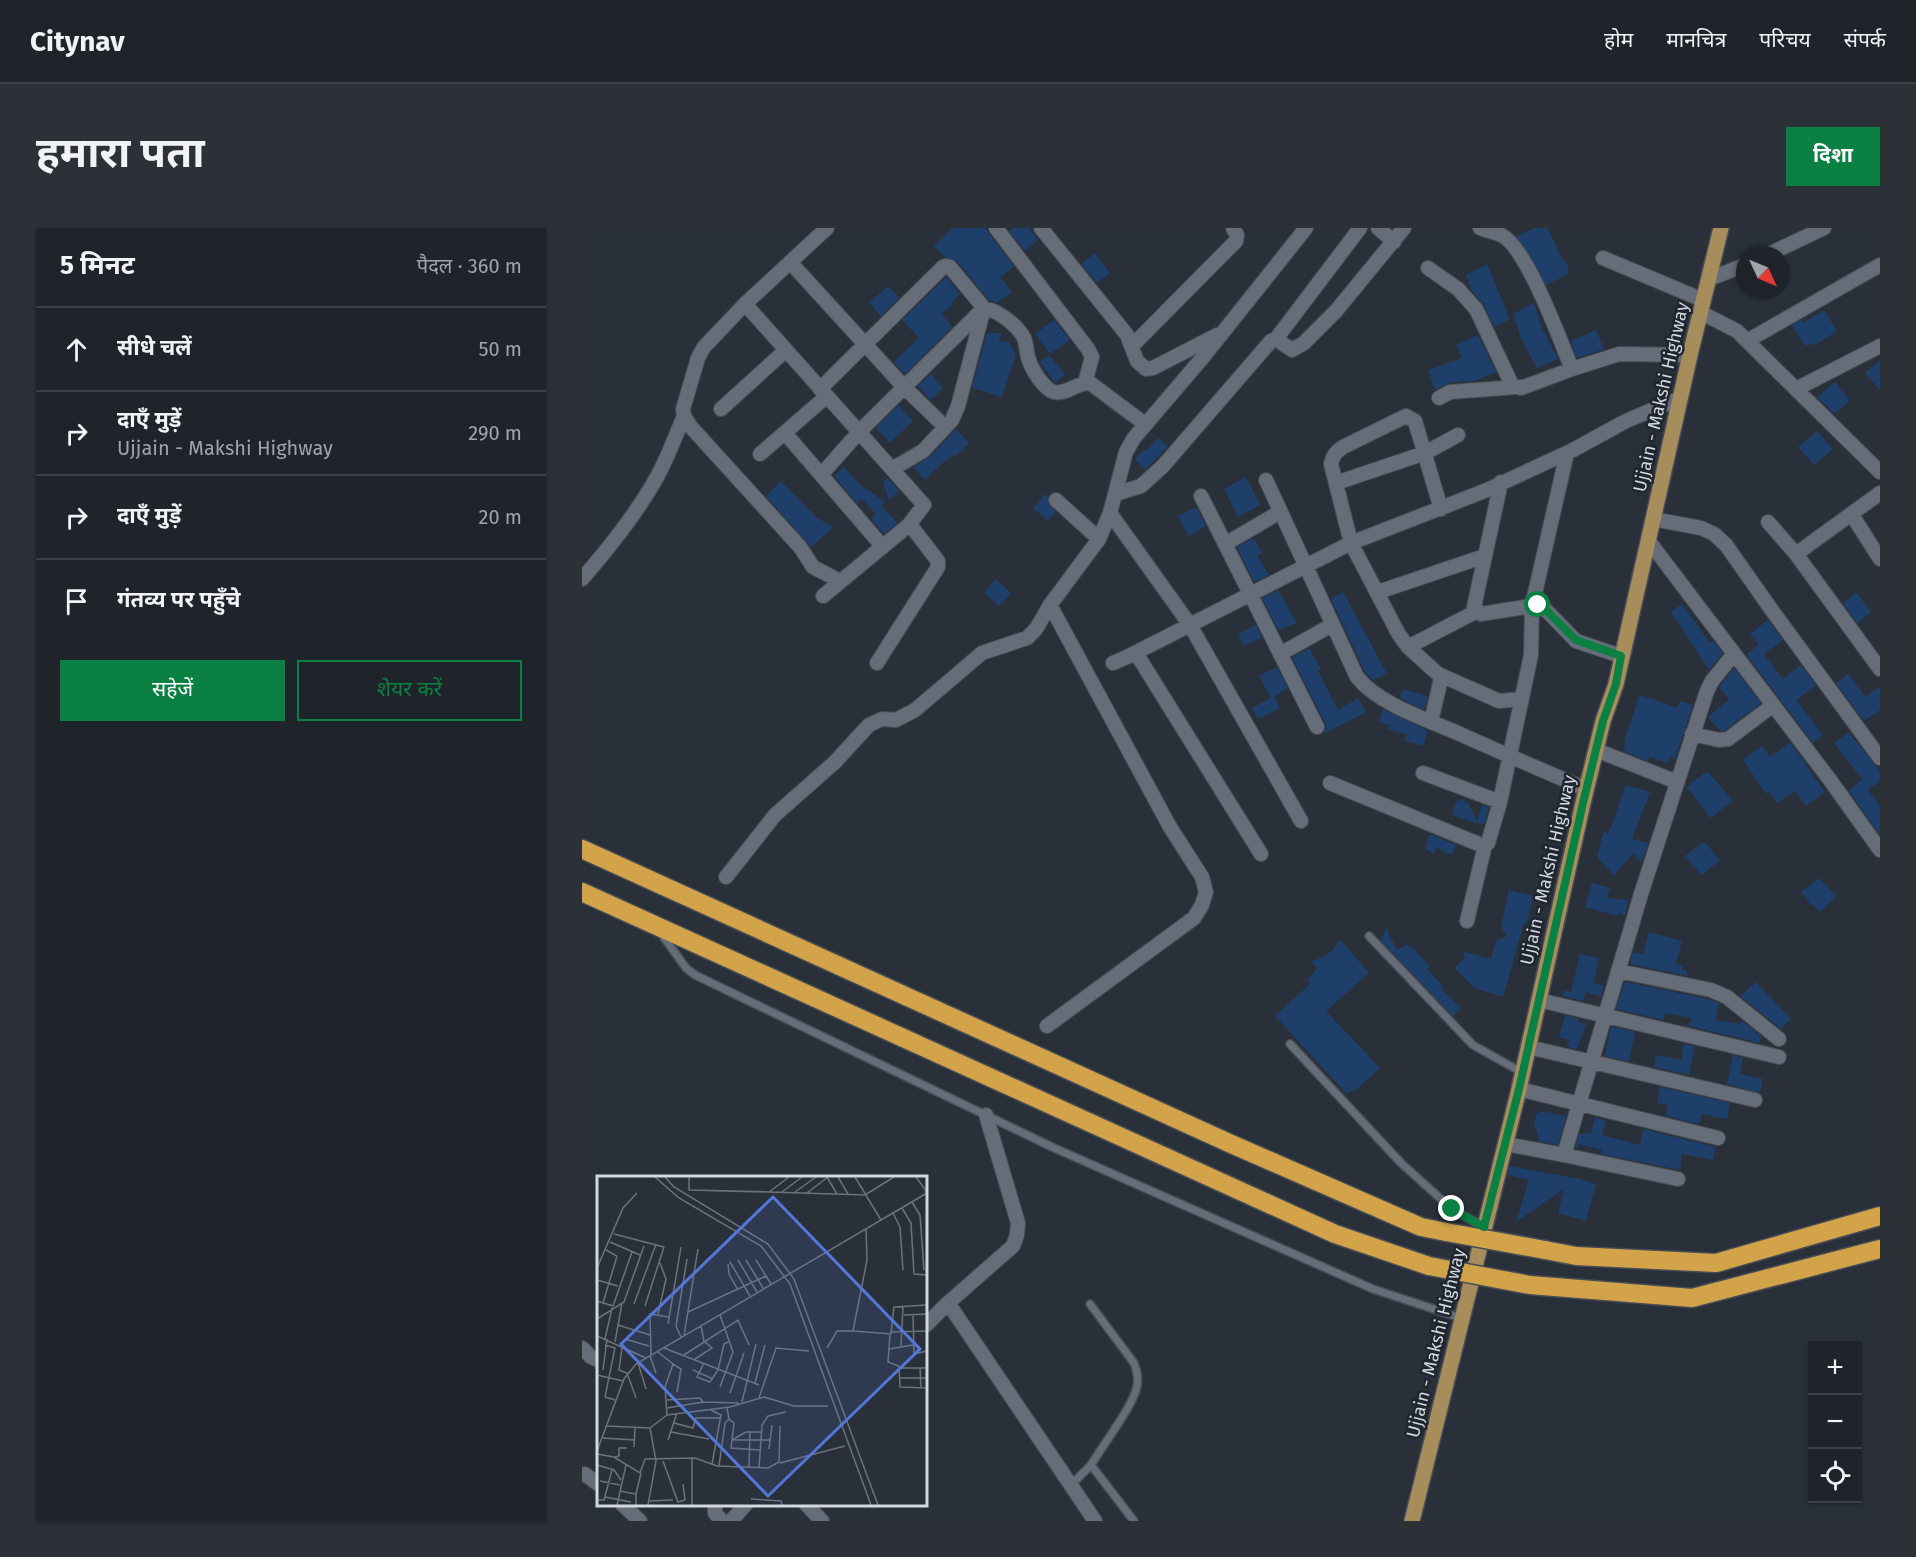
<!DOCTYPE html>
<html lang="hi">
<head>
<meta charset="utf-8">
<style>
	:root { --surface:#1f242b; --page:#2c3037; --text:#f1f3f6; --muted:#a1a4a9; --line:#3c4147; --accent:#0b8043 }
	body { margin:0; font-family:"Fira Sans","Noto Sans Devanagari",sans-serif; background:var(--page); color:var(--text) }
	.controls { position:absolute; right:18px; bottom:18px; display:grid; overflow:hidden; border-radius:0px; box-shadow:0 2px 4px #0004 }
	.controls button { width:54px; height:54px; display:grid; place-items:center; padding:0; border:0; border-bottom:2px solid var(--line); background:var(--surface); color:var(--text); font:30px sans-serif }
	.compass { position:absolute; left:1154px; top:18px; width:54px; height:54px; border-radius:50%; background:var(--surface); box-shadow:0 2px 4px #0004; rotate:134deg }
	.stop { position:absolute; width:18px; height:18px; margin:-14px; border:4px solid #0b8043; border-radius:50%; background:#fff }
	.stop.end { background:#0b8043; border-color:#fff; box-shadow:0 2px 6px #0008 }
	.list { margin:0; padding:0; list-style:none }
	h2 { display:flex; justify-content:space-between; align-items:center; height:78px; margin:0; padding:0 24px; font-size:26px }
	h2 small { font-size:20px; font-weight:400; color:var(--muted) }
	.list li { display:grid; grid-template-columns:39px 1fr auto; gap:18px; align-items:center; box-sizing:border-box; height:84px; padding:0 24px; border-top:2px solid var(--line) }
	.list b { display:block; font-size:22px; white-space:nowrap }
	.list p { margin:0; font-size:20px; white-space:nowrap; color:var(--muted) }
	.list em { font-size:20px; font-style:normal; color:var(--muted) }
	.actions { display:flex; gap:12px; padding:18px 24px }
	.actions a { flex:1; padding:14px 0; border:2px solid var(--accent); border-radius:0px; text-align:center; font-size:21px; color:var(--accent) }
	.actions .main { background:var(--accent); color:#fff }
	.icon { flex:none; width:33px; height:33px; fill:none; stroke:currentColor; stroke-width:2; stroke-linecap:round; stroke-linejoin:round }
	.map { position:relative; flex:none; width:1298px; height:1293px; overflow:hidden; border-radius:0px }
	header { display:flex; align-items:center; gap:36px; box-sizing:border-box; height:84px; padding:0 30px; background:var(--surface); border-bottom:2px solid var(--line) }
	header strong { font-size:28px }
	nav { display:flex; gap:33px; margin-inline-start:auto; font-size:21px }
	.intro { display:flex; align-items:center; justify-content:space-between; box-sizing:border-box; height:144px; padding:0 36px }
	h1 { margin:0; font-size:42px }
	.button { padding:15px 27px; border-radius:0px; background:var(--accent); color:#fff; font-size:21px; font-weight:700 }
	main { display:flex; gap:36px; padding:0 36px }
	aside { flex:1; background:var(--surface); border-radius:0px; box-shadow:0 2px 4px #0004 }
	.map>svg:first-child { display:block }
	.building { fill:#1f3f6b }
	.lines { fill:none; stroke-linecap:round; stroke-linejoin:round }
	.service-casing { stroke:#484d55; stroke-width:10 }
	.minor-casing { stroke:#484d55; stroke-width:16 }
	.primary-casing { stroke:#484d55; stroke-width:18 }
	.motorway-casing { stroke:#484d55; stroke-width:21 }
	.service { stroke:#656d78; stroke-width:7 }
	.minor { stroke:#656d78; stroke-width:14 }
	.primary { stroke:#a78d5c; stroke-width:15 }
	.motorway { stroke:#d3a34a; stroke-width:18 }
	.motorway-bridge-casing { stroke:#484d55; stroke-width:21; stroke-linecap:butt }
	.motorway-bridge { stroke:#d3a34a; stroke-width:18 }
	.route { stroke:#0b8043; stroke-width:8 }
	.labels { text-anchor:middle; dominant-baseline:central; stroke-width:5; stroke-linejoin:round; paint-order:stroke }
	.street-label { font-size:18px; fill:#d3d7de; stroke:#1f262f }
	.inset-road { fill:none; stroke:#6d737b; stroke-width:1.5 }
	.view { fill:#5477da; fill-opacity:0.15; stroke:#5477da; stroke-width:3 }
	.inset-edge { fill:none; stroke:#d3d7de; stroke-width:3 }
</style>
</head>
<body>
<header>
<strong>Citynav</strong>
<nav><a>होम</a><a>मानचित्र</a><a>परिचय</a><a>संपर्क</a></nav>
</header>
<div class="intro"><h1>हमारा पता</h1><a class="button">दिशा</a></div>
<main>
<aside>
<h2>5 मिनट<small>पैदल · 360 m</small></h2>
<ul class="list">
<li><svg class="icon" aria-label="ahead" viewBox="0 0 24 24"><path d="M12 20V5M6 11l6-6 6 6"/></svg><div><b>सीधे चलें</b></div><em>50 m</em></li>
<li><svg class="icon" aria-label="right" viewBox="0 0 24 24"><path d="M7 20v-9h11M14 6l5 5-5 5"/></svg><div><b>दाएँ मुड़ें</b><p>Ujjain - Makshi Highway</p></div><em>290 m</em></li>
<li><svg class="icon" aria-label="right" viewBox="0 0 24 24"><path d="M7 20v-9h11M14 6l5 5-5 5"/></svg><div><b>दाएँ मुड़ें</b></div><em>20 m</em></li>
<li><svg class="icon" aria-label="arrive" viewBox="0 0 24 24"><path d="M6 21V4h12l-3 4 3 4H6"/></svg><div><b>गंतव्य पर पहुँचे</b></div></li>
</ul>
<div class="actions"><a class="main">सहेजें</a><a>शेयर करें</a></div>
</aside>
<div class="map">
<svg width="1298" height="1293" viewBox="0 0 1298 1293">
	<rect width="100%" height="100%" fill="#293039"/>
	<path class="building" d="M370,0H403L432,39L418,49L430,64L415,75L407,72L375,33L363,29L352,18Z
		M431,0H447L456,12L443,23L427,3Z
		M952,0H966L979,29L985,36L987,46L964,57L948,27L934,8Z
		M513,25L528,45L515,55L499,36Z
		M905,36L928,91L912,99L902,77L890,63L884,47Z
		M364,49L378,66L369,75L371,77L360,85L370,99L323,146L312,134L337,110L320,92Z
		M306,58L317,70L299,88L287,75Z
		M952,75L960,100L976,131L955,140L939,110L931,86Z
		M1242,82L1255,103L1231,118L1229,115L1223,118L1210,97L1219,92L1221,95Z
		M472,92L488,112L468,126L453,106Z
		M1014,102L1022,121L995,130L989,113Z
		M405,105H419L417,114L427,113L434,127L420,169L390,160Z
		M896,107L914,144L893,153L867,155L853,162L846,142L880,130L874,117Z
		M467,127L483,146L473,155L458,134Z
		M1298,132V162L1283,145Z
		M349,146L361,161L348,172L336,158Z
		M1253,154L1268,172L1252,186L1235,169Z
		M317,177L331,193L308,215L294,200Z
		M374,201L387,215L374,228L372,226L365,233L364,232L343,252L331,239L348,229Z
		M1235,203L1251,221L1232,237L1216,219Z
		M576,210L586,218L563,242L553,231L562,222L564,223Z
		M262,239L279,258L304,274L299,278L316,295L302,306L289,291L293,287L292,284L280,271L275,275L252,248Z
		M664,249L678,277L656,289L642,261Z
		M306,250L317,263L307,272L301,254Z
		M199,253L235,290L252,299L229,319L184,268Z
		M463,266L466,269V275L474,284L466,293L451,280Z
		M614,279L624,298L606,308L596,288Z
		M672,310L680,325L675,327L687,347L672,354L655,319Z
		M414,351L429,365L417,378L402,365Z
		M696,362L715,395L696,402L680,370Z
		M761,364L805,446L791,452L783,444L749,371Z
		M1274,364L1289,384L1275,395L1261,375Z
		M1100,376L1128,415L1131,412L1141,425L1127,442L1089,384Z
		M1186,392L1201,412L1182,426L1201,451L1219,437L1234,457L1216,471L1215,473L1241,507L1231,515L1164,426L1177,417L1168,406Z
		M674,397L680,409L662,418L656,406Z
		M727,420L739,441L736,443L756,482L776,470L784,484L741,506L744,500L743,495L710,430Z
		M695,439L706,460L689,470L677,448Z
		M1152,440L1179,475L1143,502L1138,503L1126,489L1147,471L1137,459Z
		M1266,446L1284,469L1298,458V482L1282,493L1254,455Z
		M821,461L846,468L842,482L818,470Z
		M1058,467L1095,480L1098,473L1111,477L1093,531L1088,529L1086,535L1068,529L1066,533L1041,523L1043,517V510Z
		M692,468L698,480L676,491L670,480Z
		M801,481L846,503L841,518L823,513L825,507L806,501L807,497L797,494Z
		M1267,504L1298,543V553L1286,562L1298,578V607L1267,563L1280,551L1252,515Z
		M1208,514L1243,564L1224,578L1213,563L1195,575L1187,563L1184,566L1161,532L1180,518L1188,529Z
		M1126,544L1151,573L1128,590L1105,559L1121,546Z
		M1044,557L1068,564L1050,611L1066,615L1060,634L1051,625L1032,648L1015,629L1022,602L1026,607Z
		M880,571L884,575L886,574L896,596L870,587L874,574Z
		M900,577L907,579L902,596L895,594Z
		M848,606L874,617L870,627L854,620L852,626L843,621Z
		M1120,615H1124L1138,633L1119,647L1103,628Z
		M1237,650L1255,668L1238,684L1230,676L1229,677L1219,664Z
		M1010,655L1028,660L1025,670L1046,672L1043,688L1037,684L1036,688L1003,679Z
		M927,662L951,668L945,695H942L921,769L893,760L872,740L883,730L882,724L909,731L914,713L925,708L919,699Z
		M804,700L815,722L824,717L831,720L848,738L845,741L861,758L859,760L879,780L871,788L799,713Z
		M1067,704L1100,713L1094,736L1101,738L1100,742L1104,743L1106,748L1048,736L1051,724L1061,726Z
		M758,711L787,745L744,783L798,840L774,862L764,865L693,788L729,755L725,753L735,740L729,734L744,727L751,722Z
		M998,726L1017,730L1012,755L1022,758L1019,769L1004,764L1001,773L980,768L982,762L989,764Z
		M1043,754L1126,771L1137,775L1133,792L1158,796L1159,792L1179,808L1178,815L1107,798L1109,790L1083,785L1082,792L1034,781Z
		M1174,754L1209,791L1199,801L1158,768Z
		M983,787L997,791L996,794L1004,796L995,821L985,819L987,812L977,809Z
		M1029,798L1053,804L1047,833L1023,828Z
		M1102,816L1113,818L1107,847L1072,839L1074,827L1099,832Z
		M1151,827L1161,830L1158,846L1181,851L1178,865L1145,856Z
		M1078,859L1148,875L1145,891L1120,886L1117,896L1083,888L1086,877L1075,875Z
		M959,883L984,888L976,917L957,913L955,902L952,901L954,886Z
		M1013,889L1024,893L1020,907L1058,917L1061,901L1134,919L1131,932L1100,926L1098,942L1019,926L1020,922L997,916V920H993L997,906L1009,905Z
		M928,938L997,951L1014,956L1004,993L976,985L982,961L934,994L947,952L926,947Z"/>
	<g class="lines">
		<defs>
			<path id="service" d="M78,704L104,740L113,747L470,919L791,1061L879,1090
				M787,708L891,817L941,845
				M708,816L819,935L870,981L902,999
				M508,1076L552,1135C555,1143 557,1150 555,1158C552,1177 520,1218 509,1237L552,1293
				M488,1258L509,1237"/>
			<path id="minor" d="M245,0L163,76L122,119L116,130L101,181L102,188L109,199L218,319L231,339L258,353
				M414,0L506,121L510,129L503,155
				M459,0L545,107L555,133L564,141L571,140L635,107
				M796,0L812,14
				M898,0C905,3 914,4 921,8C946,23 978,112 990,141L1037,126L1108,127
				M1185,27L1242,0
				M1021,30L1121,72
				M208,34L323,160L357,193
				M846,40L876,61L894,81L930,157L939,160L990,141
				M1127,51L1163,37
				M163,76L342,277L329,294V298L356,333V339L295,435
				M1118,84L1155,103L1298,244
				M694,111L778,0
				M1165,113L1298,37
				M550,118L654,13L655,7L651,0
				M238,161L361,39L364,38L368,39L402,80L376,178L370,192L341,223L310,241
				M1214,161L1298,118
				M857,170L868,164L934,159
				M139,181L204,122
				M203,205L301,319
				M178,226L245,168
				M239,247L277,204L402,80C417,83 435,97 442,110C445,117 444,125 447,132C450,142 462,161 472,164C484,167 496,154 508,155L563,196
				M684,252L775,449C796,476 846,492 878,506C920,525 962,543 1004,561
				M919,254L892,379L899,386L956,377L963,381L994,413L1039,428
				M754,255L843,225L876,207
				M533,266L559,258L581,238L689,113L694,111L710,122L722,115L754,83L822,0
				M619,268L735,499
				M474,272L517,311
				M528,285L608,397L719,593
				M1270,287L1298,331
				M1071,291L1119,300L1132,306L1144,317L1189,381L1298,530
				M1186,294L1214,326L1298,441
				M1066,312L1248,552L1298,622
				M643,316L698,284
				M1214,326L1298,265
				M0,351C27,320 55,285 75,249C86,229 93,209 102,188
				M796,364L903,328
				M241,368L328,296
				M826,419L895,383
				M554,425L679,626
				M698,426L750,397
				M531,435L545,429L769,315L905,262L991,222L1044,193L1098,170
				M856,446L917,473L940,471
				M849,493L859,451L856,446L826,419L816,405L769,315L749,236C751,227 754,224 761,219L824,188L833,193L859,281
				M1110,506L1137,512L1146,511L1190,478
				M1014,522L1095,554
				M841,545L918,574
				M748,555L899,617L906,615L918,574L949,427L950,378L985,225
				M144,649L193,587L253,534L287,497L300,491L314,492L333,482L400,425L445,410L454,401L468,377L517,311L528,285L544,224L552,210L622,128L724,0
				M885,693L903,617
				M1036,743L1129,762L1145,769L1197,811
				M957,772L1197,829
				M465,798L612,690L620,677L624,664L620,649L588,599L468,377
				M946,819L1173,872
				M937,861L1136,910
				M404,887L436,995L435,1007L431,1018L366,1075L513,1293
				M924,916L982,927L1059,666L1125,463L1130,453L1151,427
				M982,927L1096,951
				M344,1097L366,1075
				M0,1120L9,1129L16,1132
				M0,1247L3,1246L16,1256
				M40,1276L58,1293
				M133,1276V1285L140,1293
				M224,1276L240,1293
				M149,1293L164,1276"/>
			<path id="primary" d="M830,1293L937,861L1001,575L1021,493L1034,456L1108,127L1139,0"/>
			<path id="motorway" d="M0,621L647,915L839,999L864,1004
				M0,664L753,1006L847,1038
				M963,1022L994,1028L1134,1035L1298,988
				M948,1057L1110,1070L1298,1021"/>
		</defs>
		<use href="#service" class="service-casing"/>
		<use href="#minor" class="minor-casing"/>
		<use href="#primary" class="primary-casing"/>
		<use href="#motorway" class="motorway-casing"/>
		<use href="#service" class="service"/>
		<use href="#minor" class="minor"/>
		<use href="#primary" class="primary"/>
		<use href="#motorway" class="motorway"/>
		<defs>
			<path id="motorway-bridge" d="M864,1004L963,1022
				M847,1038L948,1057"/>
		</defs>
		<use href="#motorway-bridge" class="motorway-bridge-casing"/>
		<use href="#motorway-bridge" class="motorway-bridge"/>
	</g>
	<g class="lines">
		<path class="route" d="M870,981L902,999L937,861L1001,575L1021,493L1034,456L1039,428L994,412L963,381L956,377"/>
	</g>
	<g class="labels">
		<g class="street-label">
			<text transform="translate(1079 169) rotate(-77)">Ujjain - Makshi Highway</text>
			<text transform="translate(966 642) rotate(-77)">Ujjain - Makshi Highway</text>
			<text transform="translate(854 1115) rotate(-76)">Ujjain - Makshi Highway</text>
		</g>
	</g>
	<g transform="translate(15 948)">
		<rect width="330" height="330" fill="#293039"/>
		<path class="inset-road" d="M58,1L82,22L164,70L193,108L274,329M68,1L77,11L171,68L197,103L281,329M92,1V14L172,16L192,1M230,1L240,18M241,1L251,18M258,1L284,44M319,1L330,16M172,16L268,19L297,1M185,16L205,1M198,16L219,1M210,17L231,1M315,26L323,39L327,94M305,32L314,47L317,98L330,99M296,37L303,51L306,94M17,58L67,71L48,130M13,66L43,79M141,84L160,116M149,84L166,112M159,84L169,100M133,86L153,120M131,88L132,98L141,114M0,92L26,32L40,17M0,104L21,110M0,125L16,130L35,76M6,127L20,80L9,74M37,128L59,68M91,136L169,100L174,108M61,138L69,103L63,87M123,139L136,176L123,211M307,139L330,138M316,139L317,178L330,175M0,143L27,126L47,70M71,148L84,71M21,149L53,159M256,155L294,158L297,131L330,129M295,156L330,155M293,158L291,186L302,190L303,211L330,212M0,160L49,182M87,160L101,73M84,161L79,150L90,83M8,163L15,132M28,163L52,170M18,166L25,127M8,169L18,172L8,221L18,224M304,170L306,130M25,172L22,194L30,197L39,222M67,172L162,209M230,172L240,155H256L270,84L269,53M292,173L316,169M54,179L53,138L72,141M87,179L141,144L152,169M53,180L59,197M98,183L115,172L107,165L104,150M41,187L49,213M107,187L100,201L113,206L121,194L127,168L133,165M76,188L84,193L80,216M303,192H330M323,192L324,212M6,194L10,163M96,194L116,203M0,199L26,205M303,202H330M158,207L168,169M133,217L147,177M162,222L179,172L212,175M70,224L103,222L106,226L142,227M145,226L159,168M70,232L106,226M130,232L132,243L137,247L135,264H173M114,234L124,239L115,288M70,239L133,231L167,221L197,230H231M77,247L96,252L99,242H123M10,250L53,252L59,285L51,329M53,252L70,239L68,211L76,188L61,176M74,256L112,263M6,262L37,264M71,264L80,237M37,271L38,252M172,273L175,249M163,274L134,272L135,264L149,256H164M0,275L27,203L39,188L330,17M0,278L17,281L43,297L48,283L98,282L120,290L171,292L182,286L183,250M18,281L22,280V272H30M95,282V329M66,285L81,326L88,324L86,308M183,287L248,270M0,289L17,294L24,304M122,290L128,247L132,243M152,292L153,256M162,292L165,249L171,240L189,236M3,305L23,309M23,315L39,318V329M39,318L44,297M8,321L34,326M154,323L184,325L185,329M0,324H7L15,294M51,325L76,324M20,329L29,289"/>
		<path class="view" d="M176,21L323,173L171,320L24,168Z"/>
		<rect width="330" height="330" class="inset-edge"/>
	</g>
</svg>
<div class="controls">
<button>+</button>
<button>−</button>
<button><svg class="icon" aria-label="locate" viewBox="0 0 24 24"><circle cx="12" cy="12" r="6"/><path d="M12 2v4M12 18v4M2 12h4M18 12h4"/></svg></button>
</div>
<svg class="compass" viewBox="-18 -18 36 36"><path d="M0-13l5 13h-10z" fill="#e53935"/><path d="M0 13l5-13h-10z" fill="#a1a4a9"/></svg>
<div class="stop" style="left:956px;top:377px"></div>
<div class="stop end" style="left:870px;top:981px"></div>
</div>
</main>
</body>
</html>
